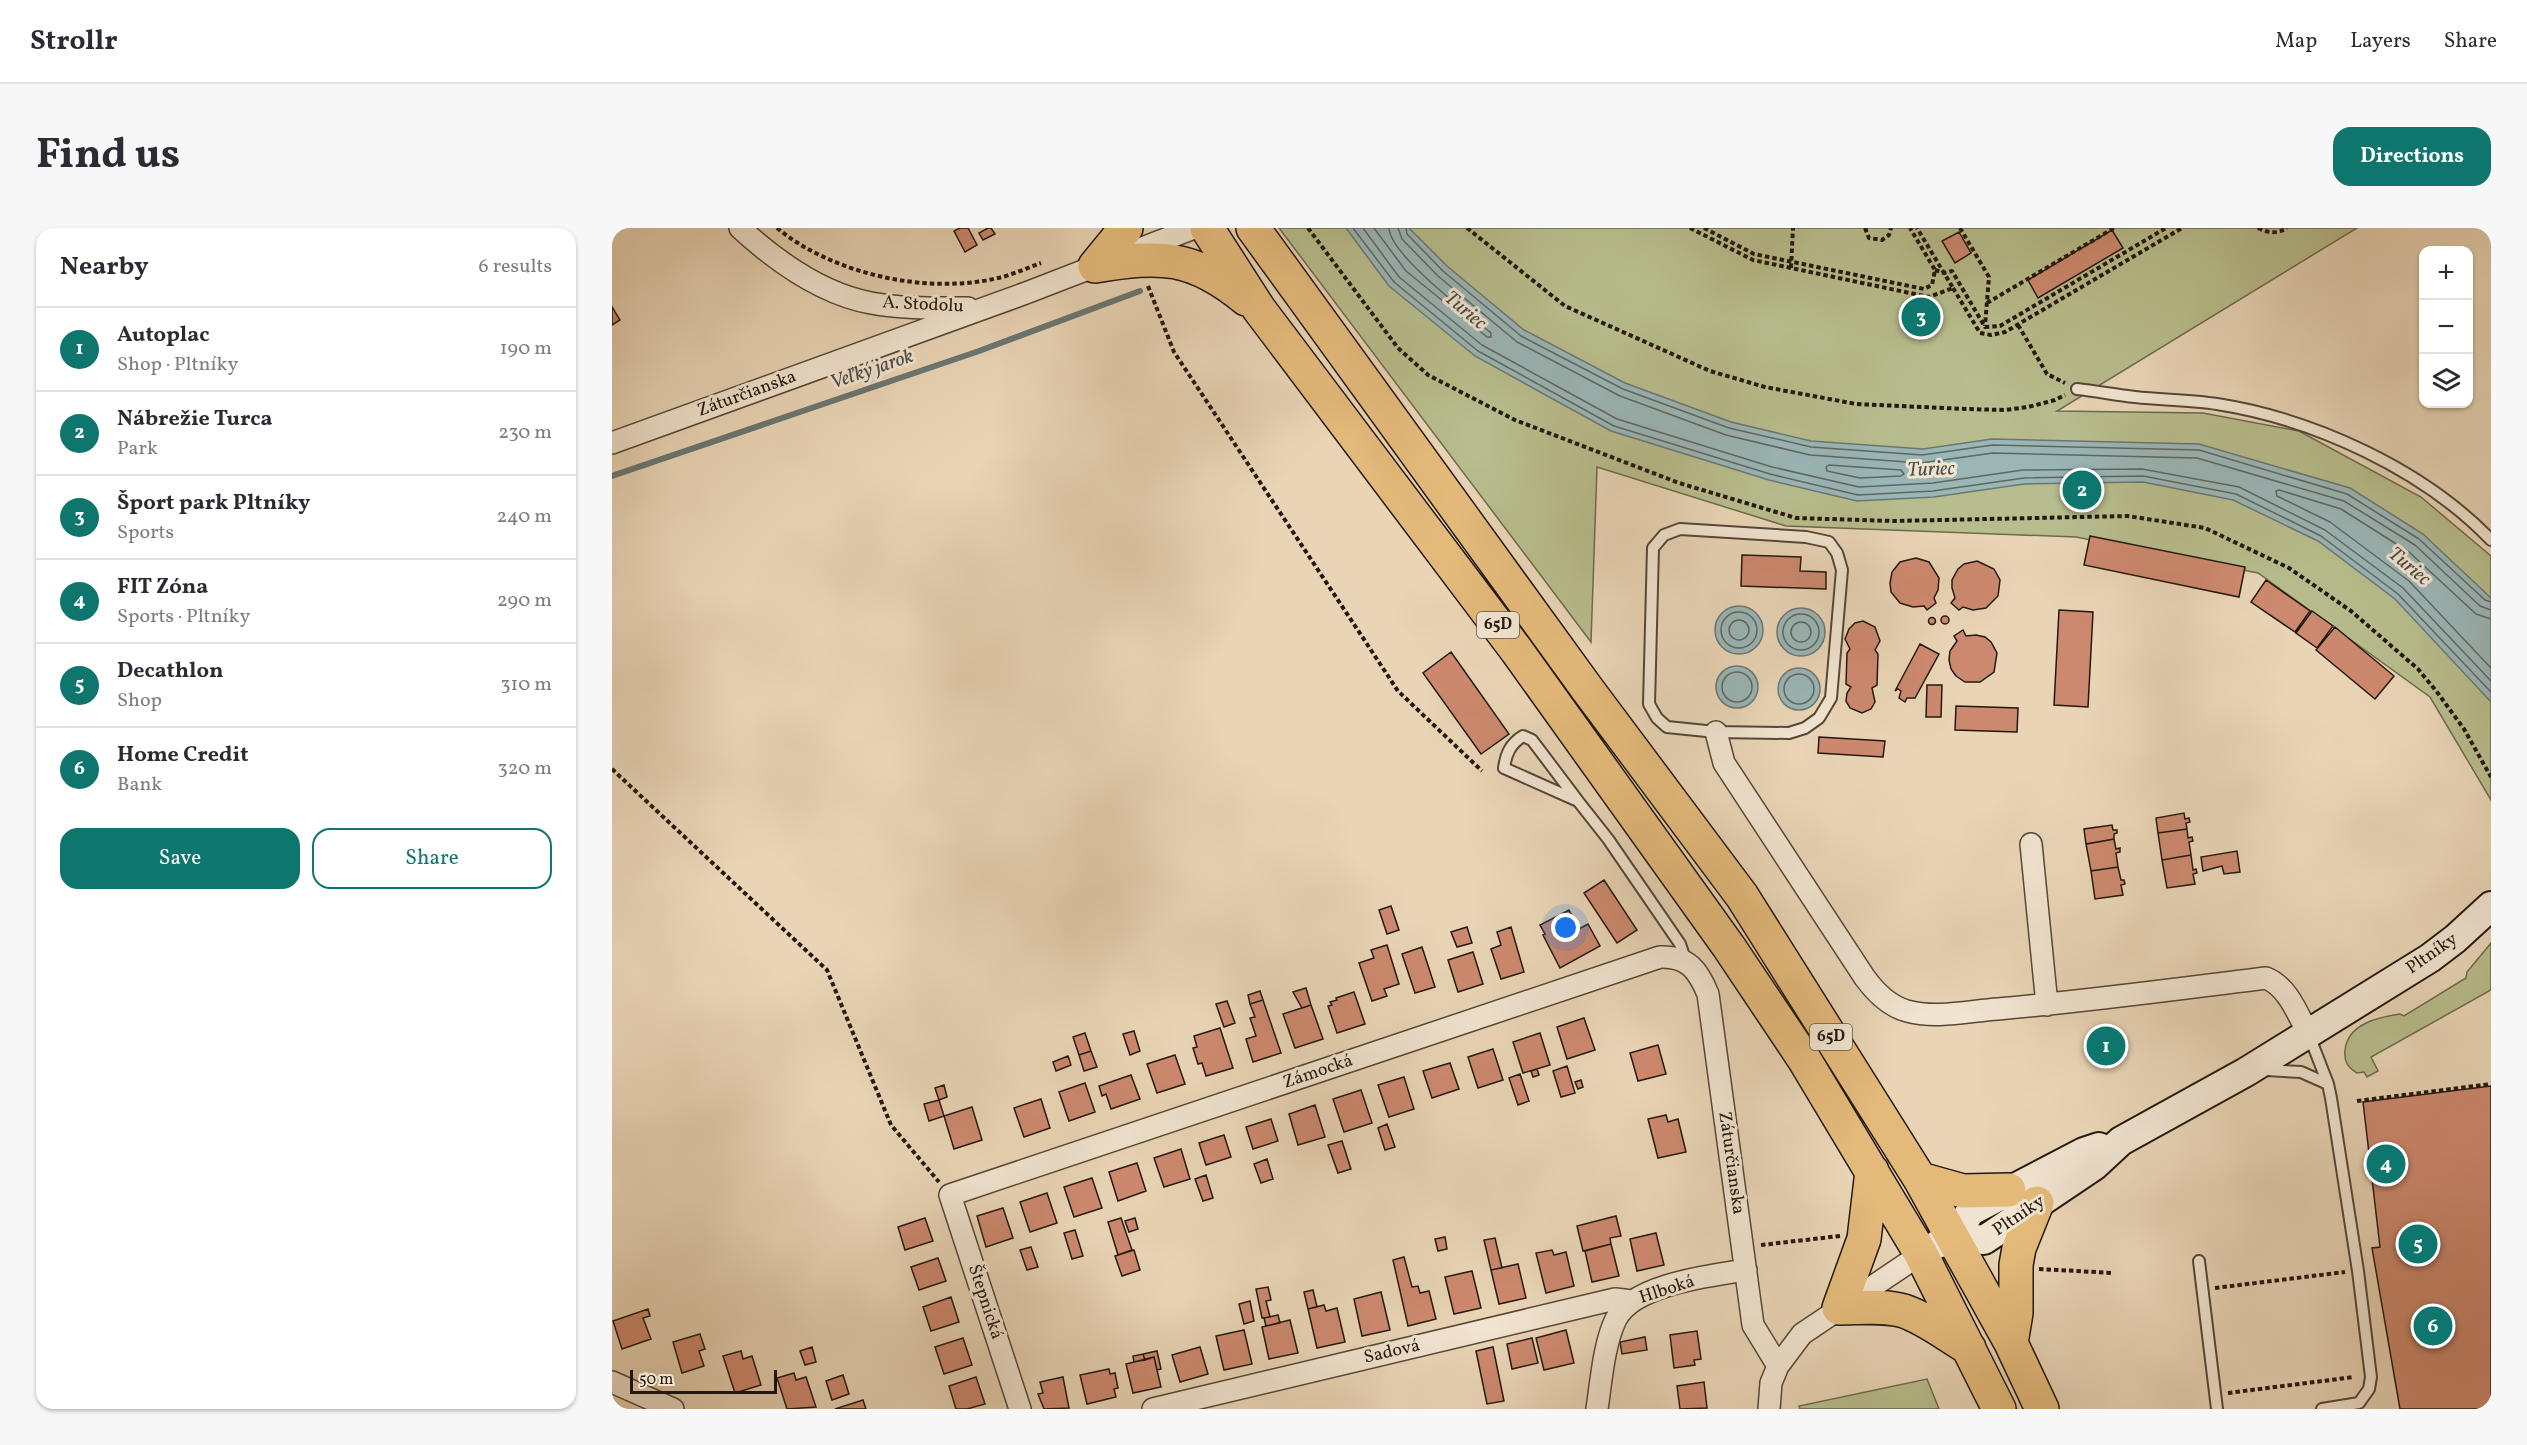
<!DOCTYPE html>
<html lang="en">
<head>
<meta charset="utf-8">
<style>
	:root { --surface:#fff; --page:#f7f7f7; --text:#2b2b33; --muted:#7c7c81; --line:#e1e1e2; --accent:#0f766e }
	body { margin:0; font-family:Vollkorn,serif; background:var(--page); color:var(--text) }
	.controls { position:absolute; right:18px; top:18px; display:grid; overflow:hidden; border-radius:12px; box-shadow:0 2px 4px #0004 }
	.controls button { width:54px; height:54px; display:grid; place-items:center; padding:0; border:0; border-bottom:2px solid var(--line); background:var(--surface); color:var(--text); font:30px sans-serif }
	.scale { position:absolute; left:18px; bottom:15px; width:147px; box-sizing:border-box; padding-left:6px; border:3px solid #24180e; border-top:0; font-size:16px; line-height:21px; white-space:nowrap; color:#24180e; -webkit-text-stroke:4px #f1e4d0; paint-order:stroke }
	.you { position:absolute; left:954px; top:700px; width:21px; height:21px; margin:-15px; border:4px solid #fff; border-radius:50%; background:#1a73e8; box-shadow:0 0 0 9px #1a73e833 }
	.badge { display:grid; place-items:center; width:39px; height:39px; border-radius:50%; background:var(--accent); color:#fff; font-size:20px; font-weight:700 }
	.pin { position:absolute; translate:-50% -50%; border:3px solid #fff; box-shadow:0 2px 6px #0006 }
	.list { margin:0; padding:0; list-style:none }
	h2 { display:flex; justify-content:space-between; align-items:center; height:78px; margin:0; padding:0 24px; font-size:26px }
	h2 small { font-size:20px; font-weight:400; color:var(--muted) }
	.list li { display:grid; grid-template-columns:39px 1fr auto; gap:18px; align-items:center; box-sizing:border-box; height:84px; padding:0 24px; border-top:2px solid var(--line) }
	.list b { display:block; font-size:22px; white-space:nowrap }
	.list p { margin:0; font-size:20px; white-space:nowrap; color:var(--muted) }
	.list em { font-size:20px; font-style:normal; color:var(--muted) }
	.actions { display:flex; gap:12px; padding:18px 24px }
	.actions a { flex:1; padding:14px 0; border:2px solid var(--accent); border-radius:18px; text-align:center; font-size:21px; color:var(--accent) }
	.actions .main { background:var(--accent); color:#fff }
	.icon { flex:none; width:33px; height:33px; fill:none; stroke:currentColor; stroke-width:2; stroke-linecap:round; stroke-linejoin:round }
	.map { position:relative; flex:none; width:1879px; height:1181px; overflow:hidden; border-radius:18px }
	header { display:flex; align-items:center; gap:36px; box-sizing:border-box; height:84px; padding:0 30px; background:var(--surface); border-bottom:2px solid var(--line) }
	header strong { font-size:28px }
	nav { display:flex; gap:33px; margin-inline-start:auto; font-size:21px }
	.intro { display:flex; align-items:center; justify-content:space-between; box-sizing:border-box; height:144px; padding:0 36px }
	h1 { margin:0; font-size:42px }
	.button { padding:15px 27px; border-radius:18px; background:var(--accent); color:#fff; font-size:21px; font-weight:700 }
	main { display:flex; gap:36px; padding:0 36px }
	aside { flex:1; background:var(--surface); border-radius:18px; box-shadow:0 2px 4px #0004 }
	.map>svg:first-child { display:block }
	.green { fill:#b8bd8d; stroke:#6e6a4e; stroke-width:1.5 }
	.water { fill:#9ab6b7; stroke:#6b7773; stroke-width:1.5 }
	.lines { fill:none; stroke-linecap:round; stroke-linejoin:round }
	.shore { stroke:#5f6762; stroke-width:1.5 }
	.stream { stroke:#6b7773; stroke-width:6 }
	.building { fill:#cd896f; stroke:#24180e; stroke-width:1.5 }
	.lane-casing { stroke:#554738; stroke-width:14 }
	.street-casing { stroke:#554738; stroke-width:24 }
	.secondary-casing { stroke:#24180e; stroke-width:32 }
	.primary-casing { stroke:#24180e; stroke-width:36 }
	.path { stroke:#24180e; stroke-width:4; stroke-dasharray:4.5 3; stroke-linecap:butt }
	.lane { stroke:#f1e4d0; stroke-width:10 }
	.street { stroke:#f1e4d0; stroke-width:21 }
	.secondary { stroke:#f1e4d0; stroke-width:28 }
	.primary { stroke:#e4ba7b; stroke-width:33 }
	.labels { text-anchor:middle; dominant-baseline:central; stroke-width:6; stroke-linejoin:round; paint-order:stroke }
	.shield { fill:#f1e4d0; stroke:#625548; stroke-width:1.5 }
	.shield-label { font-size:16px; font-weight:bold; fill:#24180e }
	.street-label { font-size:18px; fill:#24180e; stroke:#f1e4d0 }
	.water-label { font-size:20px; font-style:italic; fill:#4d4f49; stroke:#f1e4d0 }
</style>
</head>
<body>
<header>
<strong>Strollr</strong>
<nav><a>Map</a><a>Layers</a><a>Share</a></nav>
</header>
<div class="intro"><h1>Find us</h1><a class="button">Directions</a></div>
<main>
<aside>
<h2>Nearby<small>6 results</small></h2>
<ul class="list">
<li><span class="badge">1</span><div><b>Autoplac</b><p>Shop · Pltníky</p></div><em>190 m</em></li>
<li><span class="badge">2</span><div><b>Nábrežie Turca</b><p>Park</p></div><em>230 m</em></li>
<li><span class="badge">3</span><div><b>Šport park Pltníky</b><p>Sports</p></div><em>240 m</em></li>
<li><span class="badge">4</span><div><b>FIT Zóna</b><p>Sports · Pltníky</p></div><em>290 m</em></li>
<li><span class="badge">5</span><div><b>Decathlon</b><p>Shop</p></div><em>310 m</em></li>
<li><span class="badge">6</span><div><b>Home Credit</b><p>Bank</p></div><em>320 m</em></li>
</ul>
<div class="actions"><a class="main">Save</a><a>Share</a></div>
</aside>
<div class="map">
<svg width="1879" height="1181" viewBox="0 0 1879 1181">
	<rect width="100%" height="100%" fill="#e9d5b6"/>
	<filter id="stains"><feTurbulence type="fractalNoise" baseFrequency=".00333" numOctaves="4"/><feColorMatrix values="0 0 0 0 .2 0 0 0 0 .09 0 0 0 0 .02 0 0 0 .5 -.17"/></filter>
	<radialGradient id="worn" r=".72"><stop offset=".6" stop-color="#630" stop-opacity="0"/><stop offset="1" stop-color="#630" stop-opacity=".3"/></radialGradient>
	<path class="green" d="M667,0H1745L1445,183L1591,185L1687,203L1809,269L1879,328V572L1818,469L1646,345L1464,309L1174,298L985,239L979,414Z
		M1879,715V762L1759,829L1766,843L1755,849L1752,844L1745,845C1735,839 1732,833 1733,822C1736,795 1768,789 1788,786L1792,788L1854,750L1855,744Z
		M1315,1151L1327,1181H1188L1187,1178Z"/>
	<path class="water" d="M734,0H797L835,38L912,102L1013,155L1119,194L1199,213L1311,221L1380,211L1587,216L1738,260L1811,306L1879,370V474L1783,371L1706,313L1621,272L1531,254L1412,256L1322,269L1245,273L1157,252L999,203L863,128L777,58Z
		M1103 402a24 24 0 1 1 48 0a24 24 0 1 1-48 0Z
		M1165 404a24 24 0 1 1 48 0a24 24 0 1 1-48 0Z
		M1104 459a21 21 0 1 1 42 0a21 21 0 1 1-42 0Z
		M1166 461a21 21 0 1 1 42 0a21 21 0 1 1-42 0Z"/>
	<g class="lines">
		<path class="shore" d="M741,0L782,54L866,123L1002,198L1158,246L1246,267L1321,263L1412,250L1531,248L1624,266L1709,308L1786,366L1879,464
			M751,0L787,49L870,117L1005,191L1160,239L1247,259L1321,255L1411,242L1530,241L1627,259L1713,302L1791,360L1879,453
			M762,0L794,43L875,109H879V105C857,86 778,27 777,0
			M786,0L790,11L826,48L905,114L1008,168L1114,207L1198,227L1309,235L1381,225L1585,230L1732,273L1803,317L1868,378L1879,382
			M794,0L795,6L831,43L909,108L1011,161L1117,200L1199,219L1310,227L1381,217L1587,222L1735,266L1807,311L1873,372L1879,374
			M1217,237L1289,242L1292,246L1289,248L1248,250L1215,243L1214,239Z
			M1109 402a18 18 0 1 1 36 0a18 18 0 1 1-36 0Z
			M1171 404a18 18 0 1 1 36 0a18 18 0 1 1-36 0Z
			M1879,391L1864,386L1797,324L1729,281L1667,262L1664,263L1665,268L1718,294L1797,353L1879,440
			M1117 402a10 10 0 1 1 20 0a10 10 0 1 1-20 0Z
			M1179 404a10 10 0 1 1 20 0a10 10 0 1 1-20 0Z
			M1110 459a15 15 0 1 1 30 0a15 15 0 1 1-30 0Z
			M1172 461a15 15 0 1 1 30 0a15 15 0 1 1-30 0Z"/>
		<path class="stream" d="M0,248L367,123L528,63"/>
	</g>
	<path class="building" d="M348,0H356L365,17L353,24L342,3Z
		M376,0H379L383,6L371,12L367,5Z
		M1500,2L1511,20L1426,70L1416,52Z
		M1347,4L1359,25L1343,35L1330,13Z
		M0,79L8,92L0,97Z
		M1478,308L1633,339L1627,369L1472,337Z
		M1130,327L1189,329L1188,343L1214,344V361L1129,358Z
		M1304,330L1317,334L1327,350L1326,362L1322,370L1324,375L1315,382L1312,378L1301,379L1288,375L1279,364L1278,355L1280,344L1288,334Z
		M1365,333L1382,341L1388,352L1386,368L1374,380L1361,382L1351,379L1347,382L1339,375L1343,370L1340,360V352L1346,341L1352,336Z
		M1654,352L1698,383L1683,404L1639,374Z
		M1447,382L1481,384L1476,479L1442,477Z
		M1700,383L1721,398L1705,420L1684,405Z
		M1329 392a4 4 0 1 1 8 0a4 4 0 1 1-8 0Z
		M1316.5 393a3.5 3.5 0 1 1 7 0a3.5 3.5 0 1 1-7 0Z
		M1251,393L1263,399L1268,413L1263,422L1266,426L1265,457L1260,460L1263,474L1259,481L1250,485L1238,480L1234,473L1235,465L1239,459L1234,456L1235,425L1238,421L1233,411L1237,401L1243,395Z
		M1723,399L1782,448L1763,471L1704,422Z
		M1351,402L1354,408L1364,407L1373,409L1379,414L1385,425L1382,444L1368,454H1353L1344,448L1339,441L1337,432L1338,423L1345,413L1342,408Z
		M1308,416L1327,426L1303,470H1295L1293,474L1287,470L1289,463L1286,461L1283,463Z
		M839,424L897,506L869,526L811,445Z
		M1315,457H1330L1329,489H1314Z
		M1344,478L1406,480L1405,504L1343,502Z
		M1207,509L1273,513L1271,529L1206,525Z
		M1572,585L1573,591L1577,590L1578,594L1574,595L1575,601L1546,605L1544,590Z
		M1500,597L1501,602H1505V605L1502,606V611L1474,616L1472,601Z
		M1575,601L1576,610L1580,609L1581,613L1577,614L1579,627L1550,632L1546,605Z
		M1502,611L1504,621L1508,620V624L1504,625L1506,639L1479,643L1474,616Z
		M1625,623L1628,644L1612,646L1610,638L1591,643L1589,629Z
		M1579,627L1581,642L1584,641L1585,645L1581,646L1583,656L1555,660L1550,632Z
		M1506,639L1509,652H1512L1513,656L1509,657L1511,667L1483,671L1479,643Z
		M992,652L1025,702L1005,715L972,665Z
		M779,678L787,702L775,706L767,682Z
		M957,682L967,701L976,696L988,718L948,740L931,707L933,706L928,697Z
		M855,699L860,715L845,719L839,704Z
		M899,699L912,744L889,751L879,721L889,717L885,704Z
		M775,717L787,756L772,761L775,768L760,773L747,735L762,730L759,722Z
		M810,719L823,759L803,765L790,726Z
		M861,724L871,756L846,764L836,732Z
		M694,760L699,777L690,780L681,764Z
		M648,763L651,772L638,776L636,767Z
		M742,764L753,796L725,805L716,778L720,777L718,774L725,772L724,770Z
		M651,772L669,825L641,834L634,811L644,808L638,790L643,789L638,776Z
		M615,773L623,795L612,799L604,776Z
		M699,777L711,811L683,820L671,786Z
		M972,790L983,822L955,831L945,799Z
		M608,800L621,840L594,848L590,835L586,836L581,820L585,819L582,808Z
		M522,803L528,823L518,827L511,806Z
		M473,805L479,823L467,827L461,809Z
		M928,805L938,837L911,845L901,814Z
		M1046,817L1054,846L1026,853L1018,825Z
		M881,821L891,852L866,860L856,829Z
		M479,823L485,839L472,843L467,827Z
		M563,827L573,856L545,865L535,836Z
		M456,828L459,837L444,843L441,834Z
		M838,835L847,861L820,870L811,843Z
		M955,838L963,865L949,869L941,843Z
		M925,841L927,847L921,849L919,843Z
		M908,846L917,873L906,877L897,850Z
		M519,847L528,871L499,881L494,866L490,868L487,858Z
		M792,849L802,881L777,889L766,857Z
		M969,852L971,859L966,861L963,854Z
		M473,855L483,884L457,893L447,864Z
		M332,857L335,869L327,872L323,860Z
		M1879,858V1181H1788L1760,1020L1768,1019L1751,874Z
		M749,862L760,895L732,904L721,871Z
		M429,871L438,900L412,909L402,880Z
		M327,872L332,888L317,893L312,876Z
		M703,877L713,909L686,917L677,886Z
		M360,879L370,912L342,921L332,888Z
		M1054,887L1056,894L1066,891L1074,924L1046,930L1036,891Z
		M659,891L666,913L641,921L634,899Z
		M775,896L783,919L773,922L766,900Z
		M612,907L619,929L594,937L587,915Z
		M730,913L739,941L726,945L716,917Z
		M569,921L578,951L552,959L542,930Z
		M655,931L661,951L649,955L642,936Z
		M525,935L534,963L506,973L497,944Z
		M594,947L601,970L591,973L583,951Z
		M480,950L490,980L462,989L452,959Z
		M435,965L445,995L418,1004L408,974Z
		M391,980L401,1010L374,1019L365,988Z
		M1004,988L1009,1008L998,1010L999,1016L971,1023L965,998Z
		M313,990L321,1013L293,1022L286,999Z
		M509,990L520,1022L506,1027L496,994Z
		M523,990L526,1001L517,1004L513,993Z
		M463,1002L471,1028L460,1031L452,1005Z
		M1044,1005L1052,1037L1025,1043L1018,1011Z
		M833,1009L835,1021L826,1023L823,1011Z
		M883,1010L890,1040L879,1042L872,1012Z
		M999,1016L1007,1048L980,1054L973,1023Z
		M419,1019L426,1039L415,1042L408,1022Z
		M522,1022L528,1042L510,1048L503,1028Z
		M940,1022L942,1027L954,1024L962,1058L934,1065L924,1025Z
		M792,1029L800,1059L806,1058L808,1065L817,1063L824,1091L796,1098L781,1032Z
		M326,1030L334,1053L307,1062L299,1039Z
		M906,1036L914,1070L887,1076L879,1042Z
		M860,1043L869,1080L842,1086L833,1049Z
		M656,1059L659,1072L654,1073L658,1089L650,1090L644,1061Z
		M701,1062L705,1079L696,1081L692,1064Z
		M769,1064L778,1102L750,1108L742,1071Z
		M339,1069L347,1094L319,1103L311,1079Z
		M638,1073L642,1093L632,1096L627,1076Z
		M712,1077L714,1083L725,1080L733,1114L705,1120L696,1081Z
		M36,1081L38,1088L31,1090L39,1111L10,1121L1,1093Z
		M666,1087L668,1095L654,1098L652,1090Z
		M678,1092L686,1125L657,1131L650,1099Z
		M632,1102L640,1136L612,1142L604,1108Z
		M954,1102L962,1135L932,1142L924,1110Z
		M1085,1103L1089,1131L1082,1132L1083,1137L1062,1140L1058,1107Z
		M88,1106L93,1121L87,1123L92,1138L70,1145L61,1114Z
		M1033,1109L1035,1122L1010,1126L1008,1114Z
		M351,1110L360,1137L332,1146L323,1119Z
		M920,1110L926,1135L900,1141L895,1116Z
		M200,1119L204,1134L193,1137L188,1123Z
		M588,1119L596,1146L568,1154L560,1127Z
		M881,1119L892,1173L875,1176L864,1123Z
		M129,1123L131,1131L140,1128L149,1157L123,1165L111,1128Z
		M545,1123L549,1141L545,1142L542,1129L533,1132L531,1126Z
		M531,1126L533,1132L522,1134L521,1128Z
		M542,1129L549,1159L521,1165L514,1136Z
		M497,1141L498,1146L503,1145L506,1160L502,1161L504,1169L475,1176L468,1147Z
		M182,1145L184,1152L194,1149L204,1179L175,1181L165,1150Z
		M231,1147L237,1166L220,1172L214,1153Z
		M364,1149L373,1176L355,1181H344L337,1158Z
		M451,1149L457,1180L432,1181L426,1166L431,1165L428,1154Z
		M1092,1154L1095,1180L1068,1181L1065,1158Z
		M251,1172L254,1181H223Z"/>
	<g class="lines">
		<defs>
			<path id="lane" d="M1465,161C1484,163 1504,167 1523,169C1550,172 1578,172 1605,176C1701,191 1811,241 1879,312
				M1068,301L1194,309L1217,314L1225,325L1230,342L1219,470L1207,490L1193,500L1177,505L1104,504L1055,499L1045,490L1037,476L1041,320L1052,307Z
				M966,573L920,512L911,508C898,516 894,526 892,540L966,573L996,611L1068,716L1074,734
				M1697,807L1716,856L1719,870L1746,1043L1759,1149L1757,1161L1747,1175L1710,1181
				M1654,842L1689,844L1716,856
				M1587,1033L1605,1181"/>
			<path id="street" d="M128,0C164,33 210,66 259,75C291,81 324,80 356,80
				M0,215L414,65L582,0
				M1104,504L1112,535L1253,750C1264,765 1277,778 1295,783C1324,791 1357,783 1386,781C1476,773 1565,761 1654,750C1676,759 1685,785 1696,805
				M1419,616L1435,777
				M0,1154L61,1181
				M408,1181L338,967L1048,729C1076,728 1086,742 1096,766L1141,1097L1166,1138
				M541,1181L1003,1071L1020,1073
				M985,1181C989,1154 992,1115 1004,1091C1022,1056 1098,1048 1134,1042
				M1157,1181L1159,1155L1166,1138L1190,1106L1309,1026"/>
			<path id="secondary" d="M1341,1008L1372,1012L1482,938L1509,913L1634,844L1818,730L1843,711L1879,678
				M1326,1016L1341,1008L1359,983L1472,924L1487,919"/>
			<path id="primary" d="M595,0L647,81L905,423L1117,719L1192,831L1309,1026L1387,1181
				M641,0L976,462L1130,668L1308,951L1399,1115L1430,1181
				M483,38C549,27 580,27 634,71
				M483,38L514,0
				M1260,943L1252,1011L1227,1080C1248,1080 1272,1077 1292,1083C1315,1091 1336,1108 1357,1120
				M1308,951L1351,963L1397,962
				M1399,1115L1404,1085V1037L1407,1020L1425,975"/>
		</defs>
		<use href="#lane" class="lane-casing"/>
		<use href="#street" class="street-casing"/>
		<use href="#secondary" class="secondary-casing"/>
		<use href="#primary" class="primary-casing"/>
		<path class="path" d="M165,0C221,46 314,67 386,50C400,47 415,40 429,35
			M696,0L786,120L816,147L903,192L1067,255L1184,290L1282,293L1516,288L1593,300L1677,340L1739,383L1784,422L1806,441L1825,464L1852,501L1879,549
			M855,0L953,78L1098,143L1153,159L1244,176L1354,181L1393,182L1416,179L1443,172L1453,167
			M1078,0L1141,32L1317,69L1341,60L1305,0
			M1092,0L1142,26L1312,61L1320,57L1323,42L1298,0
			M1253,0L1257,10L1270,12L1277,7L1279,0
			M1348,0L1377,49L1373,98
			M1646,0C1656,5 1665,6 1675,0
			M1179,40L1181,0
			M1323,42L1332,45L1340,43L1373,99L1388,98L1554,0
			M536,58L562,124L786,463L870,543
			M1341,60L1368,105L1379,107L1393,104L1570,0
			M1375,75L1502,0
			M1406,97L1435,146L1453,155
			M0,541L215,742L279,897L327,954
			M1745,873L1879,856
			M1149,1017L1228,1008
			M1427,1041L1501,1045
			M1603,1060L1733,1044
			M1616,1165L1742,1149"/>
		<use href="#lane" class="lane"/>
		<use href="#street" class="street"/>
		<use href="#secondary" class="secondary"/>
		<use href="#primary" class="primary"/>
	</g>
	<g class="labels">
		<g class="shield">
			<rect x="865" y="384" width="42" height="26" rx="4.5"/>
			<rect x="1198" y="796" width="42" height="26" rx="4.5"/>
		</g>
		<g class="shield-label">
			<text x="886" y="397">65D</text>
			<text x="1219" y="809">65D</text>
		</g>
		<g class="street-label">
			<text transform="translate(311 77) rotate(3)">A. Stodolu</text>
			<text transform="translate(135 166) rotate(-20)">Záturčianska</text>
			<text transform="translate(1820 726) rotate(-35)">Pltníky</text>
			<text transform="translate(706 844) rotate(-19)">Zámocká</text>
			<text transform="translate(1119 935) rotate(82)">Záturčianska</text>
			<text transform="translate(1407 988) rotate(-34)">Pltníky</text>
			<text transform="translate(1055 1062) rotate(-18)">Hlboká</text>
			<text transform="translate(373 1074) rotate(72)">Štepnická</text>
			<text transform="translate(780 1124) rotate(-13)">Sadová</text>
		</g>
		<g class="water-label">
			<text transform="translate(853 83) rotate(40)">Turiec</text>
			<text transform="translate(260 142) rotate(-19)">Veľký jarok</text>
			<text transform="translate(1319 242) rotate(-2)">Turiec</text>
			<text transform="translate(1797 339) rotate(40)">Turiec</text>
		</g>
	</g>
	<rect width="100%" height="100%" filter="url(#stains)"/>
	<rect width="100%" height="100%" fill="url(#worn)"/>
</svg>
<div class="controls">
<button>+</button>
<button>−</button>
<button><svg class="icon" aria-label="layers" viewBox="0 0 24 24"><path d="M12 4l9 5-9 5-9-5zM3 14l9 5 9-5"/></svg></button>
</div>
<div class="scale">50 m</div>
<div class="you"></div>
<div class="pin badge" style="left:1494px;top:818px">1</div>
<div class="pin badge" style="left:1470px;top:262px">2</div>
<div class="pin badge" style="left:1309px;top:89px">3</div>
<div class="pin badge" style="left:1774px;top:936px">4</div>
<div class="pin badge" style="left:1806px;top:1016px">5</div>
<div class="pin badge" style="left:1821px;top:1098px">6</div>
</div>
</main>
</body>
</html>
